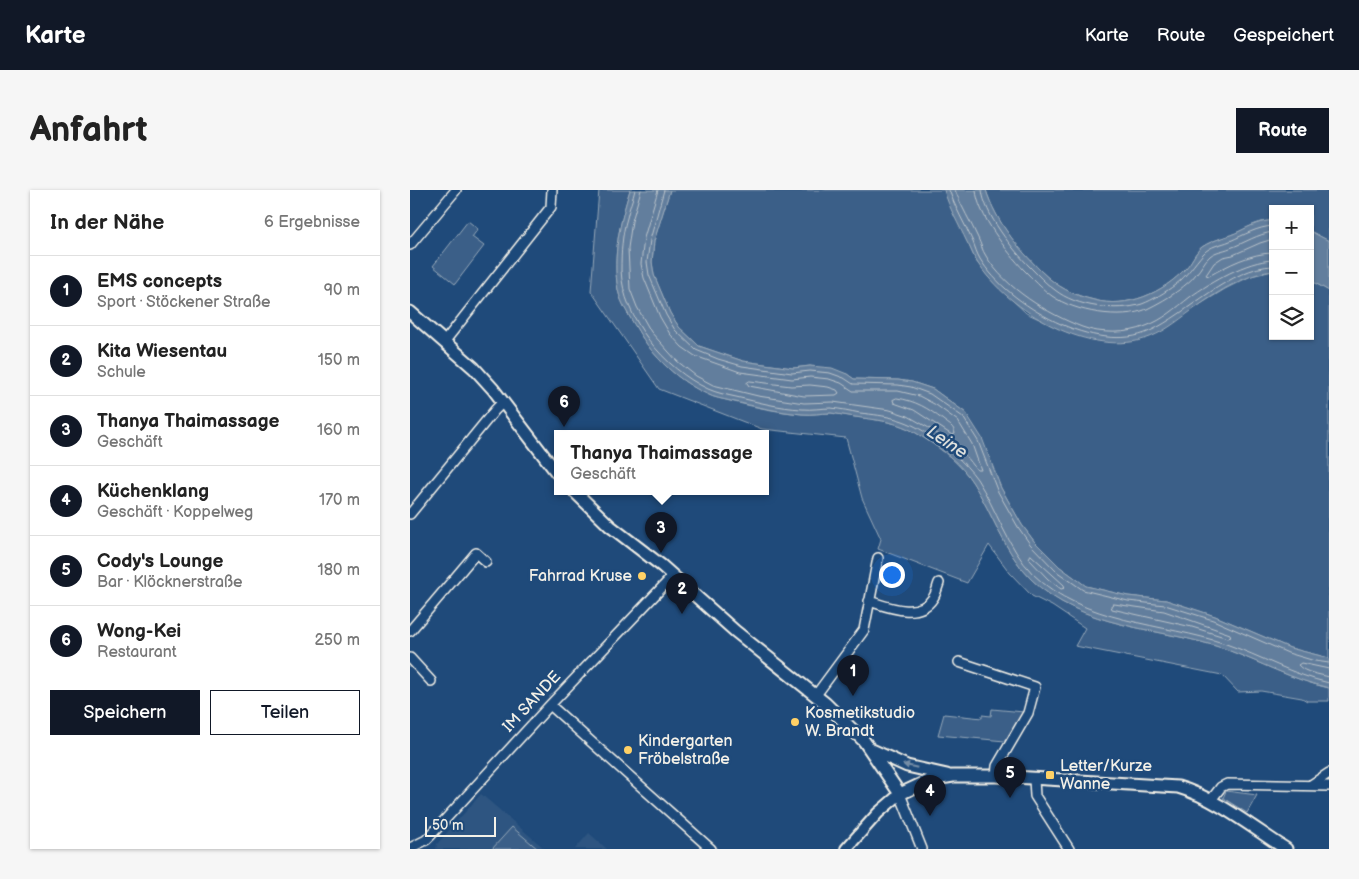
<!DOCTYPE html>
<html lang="de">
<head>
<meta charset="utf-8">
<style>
	:root { --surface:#fff; --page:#f6f6f6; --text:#222; --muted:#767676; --line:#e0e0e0; --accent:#111827 }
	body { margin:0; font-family:"Balsamiq Sans",sans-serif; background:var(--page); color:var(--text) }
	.controls { position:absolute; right:15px; top:15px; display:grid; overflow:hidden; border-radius:0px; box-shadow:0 1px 4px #0004 }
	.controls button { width:45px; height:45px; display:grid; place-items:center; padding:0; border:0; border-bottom:1px solid var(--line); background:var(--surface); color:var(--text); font:25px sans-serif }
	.scale { position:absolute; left:15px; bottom:12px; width:71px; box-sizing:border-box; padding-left:5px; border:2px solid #f4f1e8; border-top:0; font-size:14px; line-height:18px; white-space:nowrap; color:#f4f1e8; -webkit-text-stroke:4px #1f4a7a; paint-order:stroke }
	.you { position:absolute; left:481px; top:384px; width:18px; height:18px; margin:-12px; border:4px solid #fff; border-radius:50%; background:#1a73e8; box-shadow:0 0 0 8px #1a73e833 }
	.badge { display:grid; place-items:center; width:32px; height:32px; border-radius:50%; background:var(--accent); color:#fff; font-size:16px; font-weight:700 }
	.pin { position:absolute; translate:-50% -41px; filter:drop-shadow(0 1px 2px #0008) }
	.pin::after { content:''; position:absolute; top:26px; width:18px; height:15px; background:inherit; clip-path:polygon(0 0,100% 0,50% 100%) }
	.popup { position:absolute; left:144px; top:240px; width:215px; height:65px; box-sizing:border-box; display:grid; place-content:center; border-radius:0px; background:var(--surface); filter:drop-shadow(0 1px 4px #0005); font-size:16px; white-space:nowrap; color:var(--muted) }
	.popup b { font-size:19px; color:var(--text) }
	.popup::after { content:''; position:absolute; left:50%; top:100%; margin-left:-10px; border:10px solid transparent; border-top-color:var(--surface) }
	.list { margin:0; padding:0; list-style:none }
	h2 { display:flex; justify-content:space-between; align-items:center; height:65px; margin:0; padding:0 20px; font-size:21px }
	h2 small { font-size:16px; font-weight:400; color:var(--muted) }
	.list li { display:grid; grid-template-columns:32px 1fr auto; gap:15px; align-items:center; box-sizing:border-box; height:70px; padding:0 20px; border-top:1px solid var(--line) }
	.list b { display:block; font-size:19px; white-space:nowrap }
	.list p { margin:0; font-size:16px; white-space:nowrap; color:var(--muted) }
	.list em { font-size:16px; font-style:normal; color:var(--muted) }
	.actions { display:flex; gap:10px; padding:15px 20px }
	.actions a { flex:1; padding:11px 0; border:1px solid var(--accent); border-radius:0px; text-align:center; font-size:18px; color:var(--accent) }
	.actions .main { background:var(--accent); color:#fff }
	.icon { flex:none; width:28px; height:28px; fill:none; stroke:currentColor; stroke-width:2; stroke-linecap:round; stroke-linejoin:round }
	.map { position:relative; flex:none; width:919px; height:659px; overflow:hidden; border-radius:0px }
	header { display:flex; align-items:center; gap:30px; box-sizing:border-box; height:70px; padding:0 25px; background:var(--accent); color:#fff }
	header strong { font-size:24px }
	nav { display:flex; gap:28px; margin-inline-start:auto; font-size:18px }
	.intro { display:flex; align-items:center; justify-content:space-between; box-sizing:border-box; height:120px; padding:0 30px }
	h1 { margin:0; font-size:35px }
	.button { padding:12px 22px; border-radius:0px; background:var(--accent); color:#fff; font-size:18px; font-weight:700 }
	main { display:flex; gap:30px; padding:0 30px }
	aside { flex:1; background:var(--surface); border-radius:0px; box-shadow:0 1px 4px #0004 }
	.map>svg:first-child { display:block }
	.built { fill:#2d5581 }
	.green { fill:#3a5f88; stroke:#97a8b8 }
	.water { fill:#627e9d; stroke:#9cacbb }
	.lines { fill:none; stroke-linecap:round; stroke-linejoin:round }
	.shore { stroke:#bac3ca; stroke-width:1 }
	.minor-casing { stroke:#f4f1e8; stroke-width:12 }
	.tertiary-casing { stroke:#f4f1e8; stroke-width:14 }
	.secondary-casing { stroke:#f4f1e8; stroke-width:15 }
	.minor { stroke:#1f4a7a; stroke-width:9 }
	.tertiary { stroke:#1f4a7a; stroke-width:10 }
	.secondary { stroke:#1f4a7a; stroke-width:11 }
	.oneway { fill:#748da6 }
	.poi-dot { fill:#ffd166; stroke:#1f4a7a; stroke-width:2 }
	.labels { text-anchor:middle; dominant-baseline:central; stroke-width:5; stroke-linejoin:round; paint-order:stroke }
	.poi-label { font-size:16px; fill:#f4f1e8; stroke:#1f4a7a; text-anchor:start }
	.street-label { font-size:16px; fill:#f4f1e8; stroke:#1f4a7a }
	.water-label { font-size:18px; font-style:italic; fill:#dee0dd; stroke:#1f4a7a }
</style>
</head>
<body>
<header>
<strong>Karte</strong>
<nav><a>Karte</a><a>Route</a><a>Gespeichert</a></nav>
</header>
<div class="intro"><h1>Anfahrt</h1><a class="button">Route</a></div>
<main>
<aside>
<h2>In der Nähe<small>6 Ergebnisse</small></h2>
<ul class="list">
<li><span class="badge">1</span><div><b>EMS concepts</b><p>Sport · Stöckener Straße</p></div><em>90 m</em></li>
<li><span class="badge">2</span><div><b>Kita Wiesentau</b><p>Schule</p></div><em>150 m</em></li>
<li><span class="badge">3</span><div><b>Thanya Thaimassage</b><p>Geschäft</p></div><em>160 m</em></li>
<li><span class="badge">4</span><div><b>Küchenklang</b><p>Geschäft · Koppelweg</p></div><em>170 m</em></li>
<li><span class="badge">5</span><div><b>Cody's Lounge</b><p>Bar · Klöcknerstraße</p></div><em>180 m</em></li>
<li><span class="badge">6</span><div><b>Wong-Kei</b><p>Restaurant</p></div><em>250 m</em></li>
</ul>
<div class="actions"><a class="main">Speichern</a><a>Teilen</a></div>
</aside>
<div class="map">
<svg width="919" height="659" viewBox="0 0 919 659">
	<rect width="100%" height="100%" fill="#1f4a7a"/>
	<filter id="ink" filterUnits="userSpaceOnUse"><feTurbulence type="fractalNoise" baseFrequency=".02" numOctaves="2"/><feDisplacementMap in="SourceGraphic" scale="10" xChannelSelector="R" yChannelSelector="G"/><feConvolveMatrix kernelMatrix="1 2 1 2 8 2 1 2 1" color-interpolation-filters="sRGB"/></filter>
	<g filter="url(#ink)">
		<path class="built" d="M71,604L135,659H26L27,654Z
			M179,643L197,659H165Z"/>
		<path class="green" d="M189,0H220C210,32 202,66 208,100C211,114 220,127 227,139C243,167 268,191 297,204C304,208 313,209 320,211C344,217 368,222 392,224C402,225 411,223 421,223C429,224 437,226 445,227C473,231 489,231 514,248C533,260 551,274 563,293C583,324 594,362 621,389C671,439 751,437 815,459C850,472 883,490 919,498V511H897L892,508L851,501L828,502L812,485L665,456L675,438L642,416L622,406L600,383L579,355L557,393L468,359L471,349L452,308L436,248L352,239L249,199L181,101Z
			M260,0H534L566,71L579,88L616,123L655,141L789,115L815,99L841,86L863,81V146H900V90L919,101V468L880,458L805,426L756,410L718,406L676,396L650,377L624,351L612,335L591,298L556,223L523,199L502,192L488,190L444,189L437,184L400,176L383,178L333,171L289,156L269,137L260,123L244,85L242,72L244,51Z
			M576,0H919V51L900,41V19H863V31C852,30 840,36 830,41C818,47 804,49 792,57C785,62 782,72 776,78C753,103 717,119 684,110C663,105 647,97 631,81C608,58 586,32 576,0Z
			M58,31L68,39L62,47L74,56L45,94L23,76Z
			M582,519L614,522L595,551L528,545L534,524L572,528V525L581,526Z
			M816,601L847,605L837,623L813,608Z
			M102,637L128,659H82Z"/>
		<path class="water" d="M220,0H260L244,51L242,72L244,85L260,123L269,137L289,156L333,171L383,178L400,176L422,178L437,184L444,189L488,190L502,192L523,199L556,223L572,248L591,298L612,335L624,351L650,377L676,396L718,406L756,410L805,426L880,458L919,468V498C883,490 850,472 815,459C751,437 671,439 621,389C594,362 583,324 563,293C551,274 533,260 514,248C489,231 473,231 445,227C437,226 429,224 421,223C411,223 402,225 392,224C368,222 344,216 321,211C313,209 304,208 297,204C268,191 243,167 227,139C220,127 211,114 208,100C202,66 210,32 220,0Z
			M534,0H576C586,32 608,58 631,81C647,97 663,105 684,110C717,119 753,103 776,78C782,72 785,62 792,57C804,49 818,47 830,41C840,36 852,30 863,31V81C836,84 809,101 788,116C772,127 758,140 740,147C682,170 598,121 567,72C563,66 561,58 557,52C549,35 539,18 534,0Z
			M900,41L919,51V101L900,90Z"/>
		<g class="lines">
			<path class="shore" d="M225,0C223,9 219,18 217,28C212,44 211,63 211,80C213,129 255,179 298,199C307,203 317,205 326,207C348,212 370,218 392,219C402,220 412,218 421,218C431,219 440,221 450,223C477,226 494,228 518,244C536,257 554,271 567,289C587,320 597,357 623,384C672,433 754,433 816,454C851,466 883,485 919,493
				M231,0L222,31L218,58L220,99L227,117L241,142L267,171L286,186L303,195L348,206L394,213L423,212L480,220L498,226L519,238L541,253L557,267L567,280H571L562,254L548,231L526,215L509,206L488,201H443L431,193L419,189L400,187L382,189L330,182L285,166L272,157L260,144L250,127L234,88L231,74L234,48L248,0
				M254,0L240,50L237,72L239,85L256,125L265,140L286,160L308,169L332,176L382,183L400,181L420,183L434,188L443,194L488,195L501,197L520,204L553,227L568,251L587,300L608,337L620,354L646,381L673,400L718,411L755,415L803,430L878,463L905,471L919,473
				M539,0C545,18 555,34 563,52C565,57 567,64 570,69C598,115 687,166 740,141C777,124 821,77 863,76
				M545,0C551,17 561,32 568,48C571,54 572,60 576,66C595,98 638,124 672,137C690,144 718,144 736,136C753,130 766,118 780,107C801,92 836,71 863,70
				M566,0C567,24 598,63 614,80C623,89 632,99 642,106C665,122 711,130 737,119C747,114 760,107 769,100C775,95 782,90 786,84C791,79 794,71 800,66C806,61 813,61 820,58C835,53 847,44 863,42
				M572,0C574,24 603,60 620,77C628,85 635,93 645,100C666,117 707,122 732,114C743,110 757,101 765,95C777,86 784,74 793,64C801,55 811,55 820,51C834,45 847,37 863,36
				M863,49L850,53L823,65L813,67L804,73L796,85L799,86C818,75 841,63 863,63
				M340,191L381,196L400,195L418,197L427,200L429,203L426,205L394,206L339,196L337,193Z
				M487,208C506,211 518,218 533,230C539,235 544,236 545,244L542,245L504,220L484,213L483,210Z
				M621,365L654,395L655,398L651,399L638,389L619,369Z
				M704,414L754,421L820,444L821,447L818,448L782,437L702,419L701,416Z
				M919,479L891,473L888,475C895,483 909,484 919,487"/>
			<defs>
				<path id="minor" d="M0,55L46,0
					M35,151L141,17L142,0
					M0,324L85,220L93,212
					M459,411C478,417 509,430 523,408C526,404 527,398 529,393
					M0,441L66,363L76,372
					M0,468L21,491
					M549,472L625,497L618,523L587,576L586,586
					M406,505L454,440L468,368
					M140,515L301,659
					M624,589L625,606L659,659
					M901,595L919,583
					M490,604L512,659
					M801,610L811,597L817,594L919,596
					M0,658L16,650L21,645L140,515L263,386"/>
				<path id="tertiary" d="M436,659L468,623L490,604"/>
				<path id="secondary" d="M0,122L64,178L83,199L147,283
					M165,302L200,336L252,376L325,441L415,513L454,551L490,604L520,590L543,586H586L768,597C806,608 843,638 876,659
					M462,560L497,576L537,585"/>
			</defs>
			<use href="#minor" class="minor-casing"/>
			<use href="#tertiary" class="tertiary-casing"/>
			<use href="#secondary" class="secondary-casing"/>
			<use href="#minor" class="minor"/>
			<use href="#tertiary" class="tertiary"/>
			<use href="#secondary" class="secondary"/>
		</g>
		<defs><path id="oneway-solid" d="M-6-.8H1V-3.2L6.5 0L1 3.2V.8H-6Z" transform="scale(1.25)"/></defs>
		<use class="oneway" href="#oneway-solid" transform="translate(500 576) rotate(-167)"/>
	</g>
	<g class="poi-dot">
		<circle cx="232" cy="386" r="5"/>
		<circle cx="385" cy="532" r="5"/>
		<circle cx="218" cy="560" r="5"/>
		<rect x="635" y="580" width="10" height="10" rx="2.5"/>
	</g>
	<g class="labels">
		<g class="poi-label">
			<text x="222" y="386" text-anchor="end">Fahrrad Kruse</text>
			<text x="395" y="523">Kosmetikstudio<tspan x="395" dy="18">W. Brandt</tspan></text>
			<text x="228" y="551">Kindergarten<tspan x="228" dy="18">Fröbelstraße</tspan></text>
			<text x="650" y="576">Letter/Kurze<tspan x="650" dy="18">Wanne</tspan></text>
		</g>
		<g class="street-label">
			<text transform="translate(122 512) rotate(-47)">IM SANDE</text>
		</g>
		<g class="water-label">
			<text transform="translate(537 252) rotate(34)">Leine</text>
		</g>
	</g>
</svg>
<div class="controls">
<button>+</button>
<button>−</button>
<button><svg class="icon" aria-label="layers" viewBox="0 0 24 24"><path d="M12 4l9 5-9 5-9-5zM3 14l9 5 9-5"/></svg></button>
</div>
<div class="scale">50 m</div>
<div class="you"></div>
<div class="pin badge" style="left:443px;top:506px">1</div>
<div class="pin badge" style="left:272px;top:424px">2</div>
<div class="pin badge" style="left:251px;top:363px">3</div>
<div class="popup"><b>Thanya Thaimassage</b>Geschäft</div>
<div class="pin badge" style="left:520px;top:626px">4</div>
<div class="pin badge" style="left:600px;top:608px">5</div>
<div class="pin badge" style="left:154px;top:237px">6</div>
</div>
</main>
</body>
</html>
